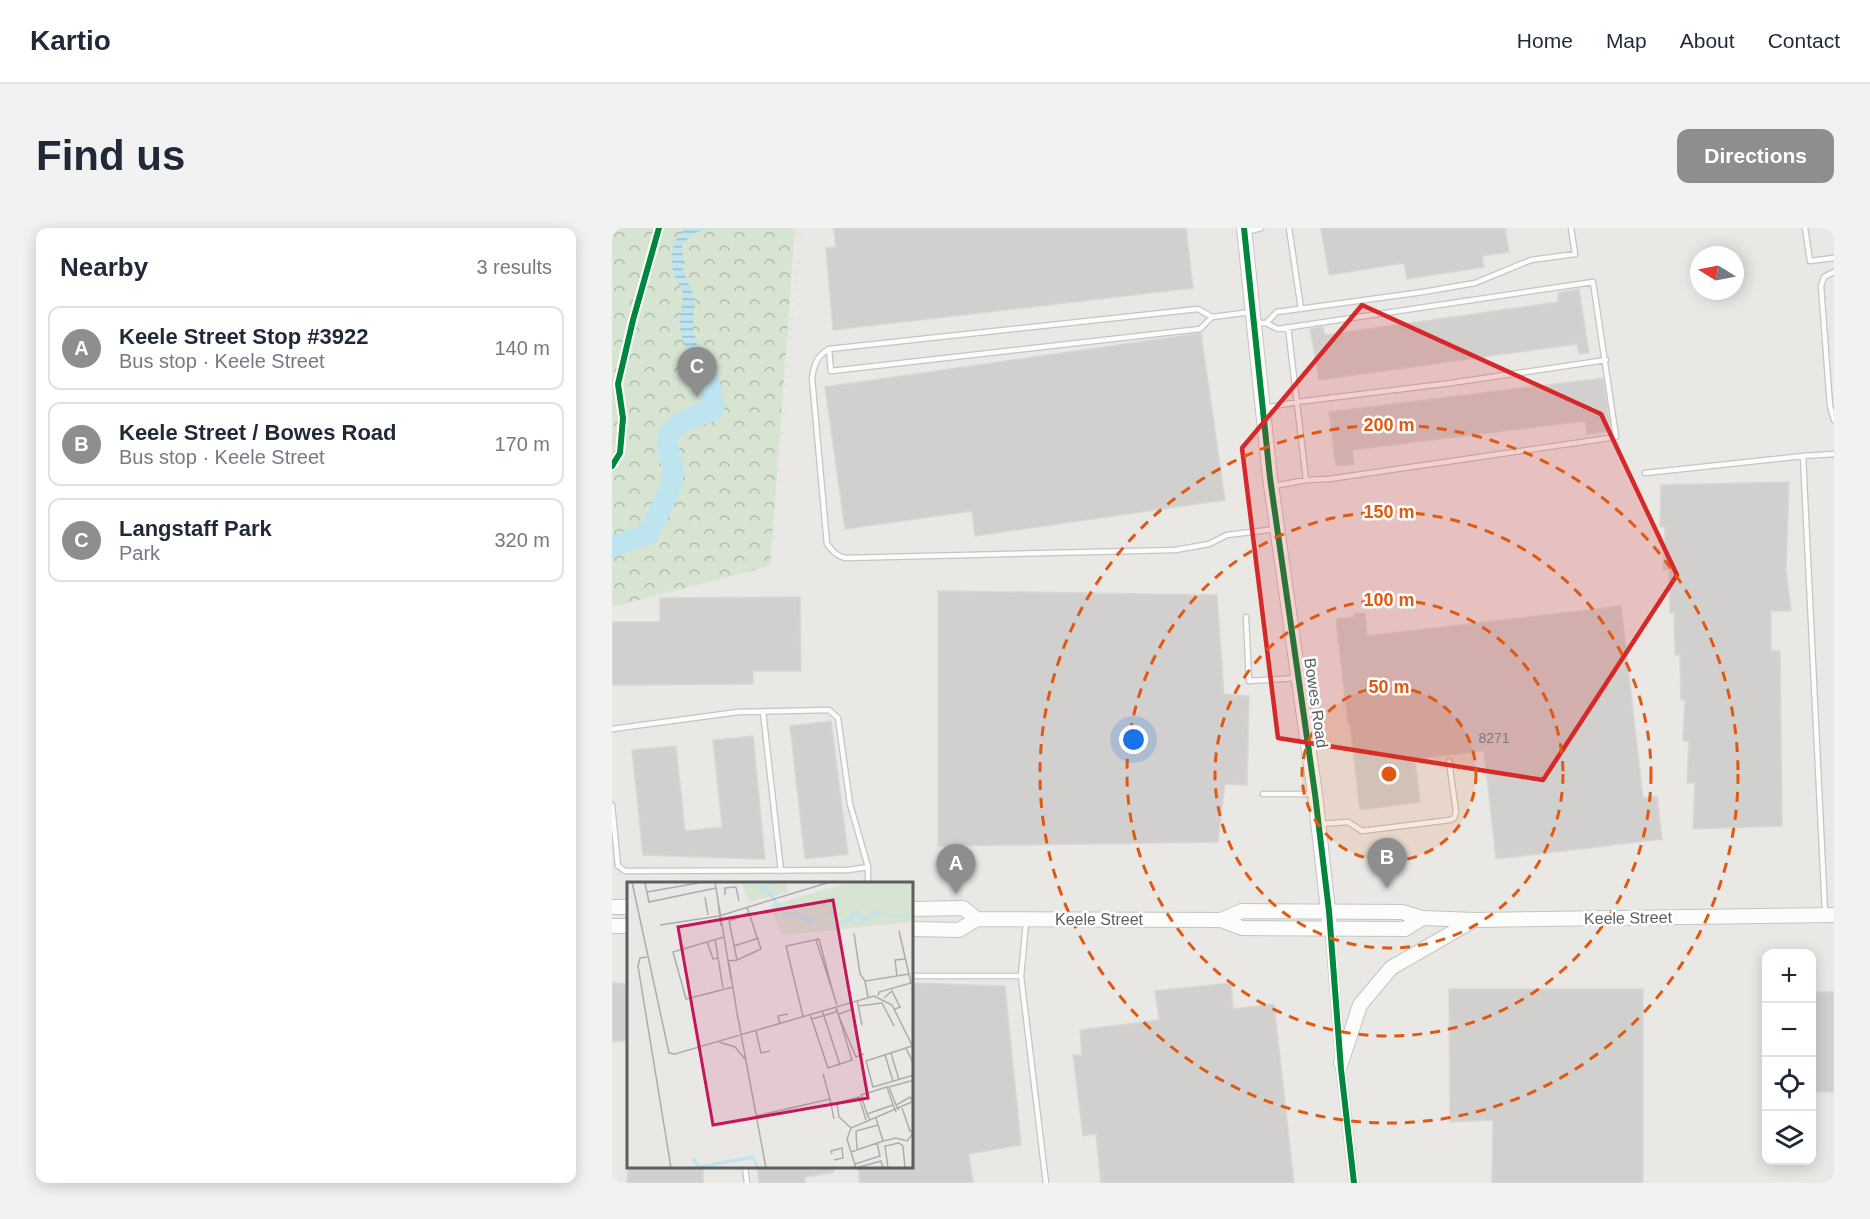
<!DOCTYPE html>
<html lang="en">
<head>
<meta charset="utf-8">
<style>
	:root { --surface:#fff; --page:#f2f2f3; --text:#1f2937; --muted:#747a83; --line:#e0e1e3; --accent:#8d8f8f }
	body { margin:0; font-family:Helvetica,sans-serif; background:var(--page); color:var(--text) }
	.controls { position:absolute; right:18px; bottom:18px; display:grid; overflow:hidden; border-radius:12px; box-shadow:0 3px 15px #0003 }
	.controls button { width:54px; height:54px; display:grid; place-items:center; padding:0; border:0; border-bottom:2px solid var(--line); background:var(--surface); color:var(--text); font:30px sans-serif }
	.compass { position:absolute; left:1078px; top:18px; width:54px; height:54px; border-radius:50%; background:var(--surface); box-shadow:0 3px 15px #0003; rotate:280deg }
	.you { position:absolute; left:522px; top:512px; width:21px; height:21px; margin:-15px; border:4px solid #fff; border-radius:50%; background:#1a73e8; box-shadow:0 0 0 9px #1a73e833 }
	.badge { display:grid; place-items:center; width:39px; height:39px; border-radius:50%; background:var(--accent); color:#fff; font-size:20px; font-weight:700 }
	.pin { position:absolute; translate:-50% -50px; filter:drop-shadow(0 2px 3px #0008) }
	.pin::after { content:''; position:absolute; top:32px; width:21px; height:18px; background:inherit; clip-path:polygon(0 0,100% 0,50% 100%) }
	.list { margin:0; padding:0; list-style:none }
	h2 { display:flex; justify-content:space-between; align-items:center; height:78px; margin:0; padding:0 24px; font-size:26px }
	h2 small { font-size:20px; font-weight:400; color:var(--muted) }
	.list li { display:grid; grid-template-columns:39px 1fr auto; gap:18px; align-items:center; box-sizing:border-box; height:84px; margin:0 12px 12px; padding:0 12px; border:2px solid var(--line); border-radius:12px }
	.list b { display:block; font-size:22px; white-space:nowrap }
	.list p { margin:0; font-size:20px; white-space:nowrap; color:var(--muted) }
	.list em { font-size:20px; font-style:normal; color:var(--muted) }
	.icon { flex:none; width:33px; height:33px; fill:none; stroke:currentColor; stroke-width:2; stroke-linecap:round; stroke-linejoin:round }
	.map { position:relative; flex:none; width:1222px; height:955px; overflow:hidden; border-radius:12px }
	header { display:flex; align-items:center; gap:36px; box-sizing:border-box; height:84px; padding:0 30px; background:var(--surface); border-bottom:2px solid var(--line) }
	header strong { font-size:28px }
	nav { display:flex; gap:33px; margin-inline-start:auto; font-size:21px }
	.intro { display:flex; align-items:center; justify-content:space-between; box-sizing:border-box; height:144px; padding:0 36px }
	h1 { margin:0; font-size:42px }
	.button { padding:15px 27px; border-radius:12px; background:var(--accent); color:#fff; font-size:21px; font-weight:700 }
	main { display:flex; gap:36px; padding:0 36px }
	aside { flex:1; background:var(--surface); border-radius:12px; box-shadow:0 3px 15px #0003 }
	.map>svg:first-child { display:block }
	.park { fill:url(#park-crowns) }
	.water { fill:url(#water-rules) }
	.lines { fill:none; stroke-linecap:round; stroke-linejoin:round }
	.river { stroke:#bee4f0; stroke-width:21 }
	.building { fill:#d1d0ce; stroke:#d9d7d4; stroke-width:1.5 }
	.lane-casing { stroke:#c4c5c4; stroke-width:7 }
	.street-casing { stroke:#c4c5c4; stroke-width:11 }
	.secondary-casing { stroke:#c4c5c4; stroke-width:16 }
	.lane { stroke:#fcfcfb; stroke-width:4.5 }
	.street { stroke:#fcfcfb; stroke-width:9 }
	.secondary { stroke:#fcfcfb; stroke-width:14 }
	.rail { stroke:#e1e0e0; stroke-width:4; stroke-dasharray:1.5 8; stroke-linecap:butt }
	.cycleway-casing { stroke:#fff; stroke-width:10 }
	.cycleway { stroke:#00873e; stroke-width:6 }
	.marked { fill:#d62828; fill-opacity:0.2; stroke:#d62828; stroke-width:4.5; stroke-linejoin:round }
	.ring { fill:none; stroke:#e15910; stroke-width:3; stroke-dasharray:10 8 }
	.labels { text-anchor:middle; dominant-baseline:central; stroke-width:5; stroke-linejoin:round; paint-order:stroke }
	.number-label { font-size:14px; fill:#7a7c7e }
	.street-label { font-size:16px; fill:#5b5f61; stroke:#fff }
	.inset-river { fill:none; stroke:#bee4f0; stroke-width:3 }
	.inset-road { fill:none; stroke:#adadac; stroke-width:1.5 }
	.view { fill:#c2185b; fill-opacity:0.15; stroke:#c2185b; stroke-width:3 }
	.inset-edge { fill:none; stroke:#5b5f61; stroke-width:3 }
	.centre { fill:#e15910; stroke:#fff; stroke-width:3 }
	.ring-label { font-size:18px; text-anchor:middle; font-weight:bold; fill:#e15910; stroke:#fff; stroke-width:5; stroke-linejoin:round; paint-order:stroke }
</style>
</head>
<body>
<header>
<strong>Kartio</strong>
<nav><a>Home</a><a>Map</a><a>About</a><a>Contact</a></nav>
</header>
<div class="intro"><h1>Find us</h1><a class="button">Directions</a></div>
<main>
<aside>
<h2>Nearby<small>3 results</small></h2>
<ul class="list">
<li><span class="badge">A</span><div><b>Keele Street Stop #3922</b><p>Bus stop · Keele Street</p></div><em>140 m</em></li>
<li><span class="badge">B</span><div><b>Keele Street / Bowes Road</b><p>Bus stop · Keele Street</p></div><em>170 m</em></li>
<li><span class="badge">C</span><div><b>Langstaff Park</b><p>Park</p></div><em>320 m</em></li>
</ul>
</aside>
<div class="map">
<svg width="1222" height="955" viewBox="0 0 1222 955">
	<defs>
		<pattern id="park-crowns" width="20" height="18" patternUnits="userSpaceOnUse" patternTransform="scale(1.5)"><rect width="20" height="18" fill="#d7e4d2"/><path d="M2 6a3 3 0 1 1 6 0M12 15a3 3 0 1 1 6 0" fill="none" stroke="#b1bcae"/></pattern>
		<pattern id="water-rules" width="6" height="5" patternUnits="userSpaceOnUse" patternTransform="scale(1.5)"><rect width="6" height="5" fill="#bee4f0"/><path d="M0 2.5h6" fill="none" stroke="#9dbcc6"/></pattern>
	</defs>
	<rect width="100%" height="100%" fill="#eae8e5"/>
	<path class="park" d="M0,0H183L158,338L0,379Z"/>
	<path class="water" d="M75,0H99C83,4 82,4 70,17L71,43L83,71L81,99L86,121L102,141L106,153L99,168C90,148 71,122 68,100C66,89 73,73 70,63C68,56 62,49 61,42C57,26 62,9 75,0Z"/>
	<g class="lines">
		<path class="river" d="M0,319L36,306C44,287 59,267 61,246C62,235 56,225 55,214C55,195 87,187 102,182L95,143L93,140"/>
	</g>
	<path class="building" d="M222,0H574L581,60L221,102L214,20L224,19Z
		M709,0H893L897,24L870,28L872,39L795,51L792,35L717,47Z
		M967,61L977,125L967,126L965,116L707,152L698,101L711,99L713,107L946,74V65Z
		M589,105L613,272L363,308L360,283L233,301L213,159Z
		M991,150L999,203L975,206L973,193L740,222L742,236L724,238L717,184Z
		M1177,254L1174,342L1179,383H1159V423H1168L1170,598L1081,601L1083,555H1075L1077,513H1071L1073,472H1069L1068,427H1063L1062,385H1058L1057,341L1051,342L1053,299H1048L1049,257Z
		M326,363L605,367L612,466L637,468L635,557L613,556L606,614L326,618Z
		M188,369L189,443H141V456L0,457V394H48V370Z
		M1009,378L1031,570L1045,568L1050,611L884,631L872,523L803,531L808,574L748,582L738,496H736L724,391L742,389V386L753,385L755,408Z
		M219,493L236,626L193,631L178,498Z
		M141,508L153,631L31,627L20,522L64,518L73,603L110,599L101,512Z
		M0,755L16,756V813H0Z
		M300,755L393,758L409,917L357,926L361,955H248L246,939H300Z
		M619,755L621,781L662,776L682,955H489L484,906L471,908L461,827H470L468,802L547,792L543,763Z
		M837,761H1031V955H880L881,892L838,894Z
		M1200,764H1222V864H1200Z
		M16,939H91V955H15Z
		M145,939H222V944L193,949V955H147Z"/>
	<g class="lines">
		<defs>
			<path id="lane" d="M677,0L689,81
				M1193,0L1198,33L1222,30
				M634,4L649,0
				M1222,44L1212,49L1209,58L1218,178L1222,192
				M600,89L586,81L217,121C205,128 202,136 200,150L215,316C221,323 224,328 233,330L563,322L597,316L615,307L664,301
				M645,95H654L666,101L981,54L1004,209L717,251L694,252L662,258
				M654,95L665,84L811,64L863,55L919,32L963,26L959,0
				M676,99L694,252
				M217,121L219,143L588,101L600,89L639,84
				M653,180L685,174L839,155L994,132
				M1191,228L1222,226
				M1033,245L1191,228L1213,684
				M634,389L637,453L684,450
				M151,484L169,643
				M0,501L126,484L217,482L226,490L238,576L256,639
				M651,566H702
				M0,577L6,638L13,643L236,642L256,639V655
				M708,596L736,594L750,603L838,592L842,590L844,584L837,533
				M414,694L409,748L434,955
				M300,748H409
				M133,938L135,955"/>
			<path id="street" d="M718,700L729,841L742,955"/>
			<path id="secondary" d="M632,0L658,250L703,566L718,700
				M0,679H16
				M300,681L351,680L365,691
				M609,692L630,683L790,684L810,690L863,692L1222,687
				M0,698H16
				M300,701L347,702L365,691L609,692L630,700L793,701L810,690
				M729,835L748,777L779,740L862,692"/>
		</defs>
		<use href="#lane" class="lane-casing"/>
		<use href="#street" class="street-casing"/>
		<use href="#secondary" class="secondary-casing"/>
		<use href="#lane" class="lane"/>
		<use href="#street" class="street"/>
		<use href="#secondary" class="secondary"/>
		<path class="rail" d="M158,338L188,0"/>
		<defs>
			<path id="cycleway" d="M632,0L658,250L703,566L717,683L729,841L742,955
				M0,238L8,225L11,190L6,156L21,92L47,0"/>
		</defs>
		<use href="#cycleway" class="cycleway-casing"/>
		<use href="#cycleway" class="cycleway"/>
	</g>
	<path class="marked" d="M750,77L989,186L1065,347L931,552L666,510L630,220Z"/>
	<circle cx="777" cy="546" r="87" fill="#e15910" fill-opacity=".12"/>
	<g class="ring">
		<circle cx="777" cy="546" r="87"/>
		<circle cx="777" cy="546" r="174"/>
		<circle cx="777" cy="546" r="262"/>
		<circle cx="777" cy="546" r="349"/>
	</g>
	<g class="labels">
		<g class="number-label">
			<text x="882" y="510">8271</text>
		</g>
		<g class="street-label">
			<text transform="translate(704 475) rotate(82)">Bowes Road</text>
			<text transform="translate(1016 690) rotate(-1)">Keele Street</text>
			<text x="487" y="691">Keele Street</text>
		</g>
	</g>
	<g transform="translate(15 654)">
		<rect width="286" height="286" fill="#eae8e5"/>
		<path d="M159,0L161,10L122,20L115,1Z" fill="#d7e4d2"/>
		<path d="M224,0H286V40L156,53L142,24Z" fill="#d7e4d2"/>
		<path d="M286,24L282,33L278,35L263,36L252,30L239,39L233,37L232,30L225,38L215,42L212,41L205,30L181,39L205,28L214,40L230,28L238,36L251,28L263,35L279,33Z" fill="#bee4f0"/>
		<path class="inset-river" d="M143,0L136,8L142,10L157,33H174L179,40L186,37M66,276L72,285L126,275L131,286"/>
		<path class="inset-road" d="M5,0L42,171L48,172L247,114L265,123L287,167M23,0L18,1L22,20L89,6M88,0L104,97M20,10L71,1M90,11L94,44M98,13V6L109,5L112,19M78,15L81,33M92,34L203,0M33,43L92,34M227,51L233,92L238,99M97,55L46,70L59,117L106,105M88,57L96,106M192,57L189,58L210,123M192,57L208,118M80,59L86,77L91,76M107,64L132,56M20,75L13,76L11,84L44,286M110,78L134,67L122,31M101,79L110,78L102,39L122,31L120,26M102,81L111,137M270,94L268,78L278,77M251,114L252,110L284,101L272,49M241,115L238,99L282,92M257,116L265,109L273,125L268,127M230,118L235,143M231,124L255,121L267,144M209,127L229,175L237,172M195,128L213,183M183,132L201,186L225,178L209,125M212,132L226,127L223,120M176,134L159,64L192,57M111,136L139,286M185,137L209,130M153,142L151,134L161,132M129,149L134,171L143,169M92,160L108,165L118,177M285,164L239,179L246,205L287,193M279,166L287,183M264,171L272,198M258,173L266,199M203,217L207,237M269,223L262,205L287,198M272,228L269,223L283,215L286,219M240,232L234,213L260,205L266,223M129,234L203,217L196,192M249,236L256,259L269,256L280,259L287,250L283,249L275,226M243,238L240,232L266,223L269,230M224,246L212,235L210,221L232,215L239,238M230,268L229,249L251,243M224,270L256,259M205,272L204,269L215,266L216,276L207,278M228,282L253,274L250,261M229,286L220,257L224,246L287,219M229,286L254,279L256,286M261,286L258,264L272,261L276,264L278,286"/>
		<path class="view" d="M206,18L241,216L86,243L51,45Z"/>
		<rect width="286" height="286" class="inset-edge"/>
	</g>
	<circle cx="777" cy="546" r="9" class="centre"/>
	<g class="ring-label">
		<text x="777" y="203">200 m</text>
		<text x="777" y="290">150 m</text>
		<text x="777" y="378">100 m</text>
		<text x="777" y="465">50 m</text>
	</g>
</svg>
<div class="controls">
<button>+</button>
<button>−</button>
<button><svg class="icon" aria-label="locate" viewBox="0 0 24 24"><circle cx="12" cy="12" r="6"/><path d="M12 2v4M12 18v4M2 12h4M18 12h4"/></svg></button>
<button><svg class="icon" aria-label="layers" viewBox="0 0 24 24"><path d="M12 4l9 5-9 5-9-5zM3 14l9 5 9-5"/></svg></button>
</div>
<svg class="compass" viewBox="-18 -18 36 36"><path d="M0-13l5 13h-10z" fill="#e53935"/><path d="M0 13l5-13h-10z" fill="#747a83"/></svg>
<div class="you"></div>
<div class="pin badge" style="left:344px;top:666px">A</div>
<div class="pin badge" style="left:775px;top:660px">B</div>
<div class="pin badge" style="left:85px;top:169px">C</div>
</div>
</main>
</body>
</html>
